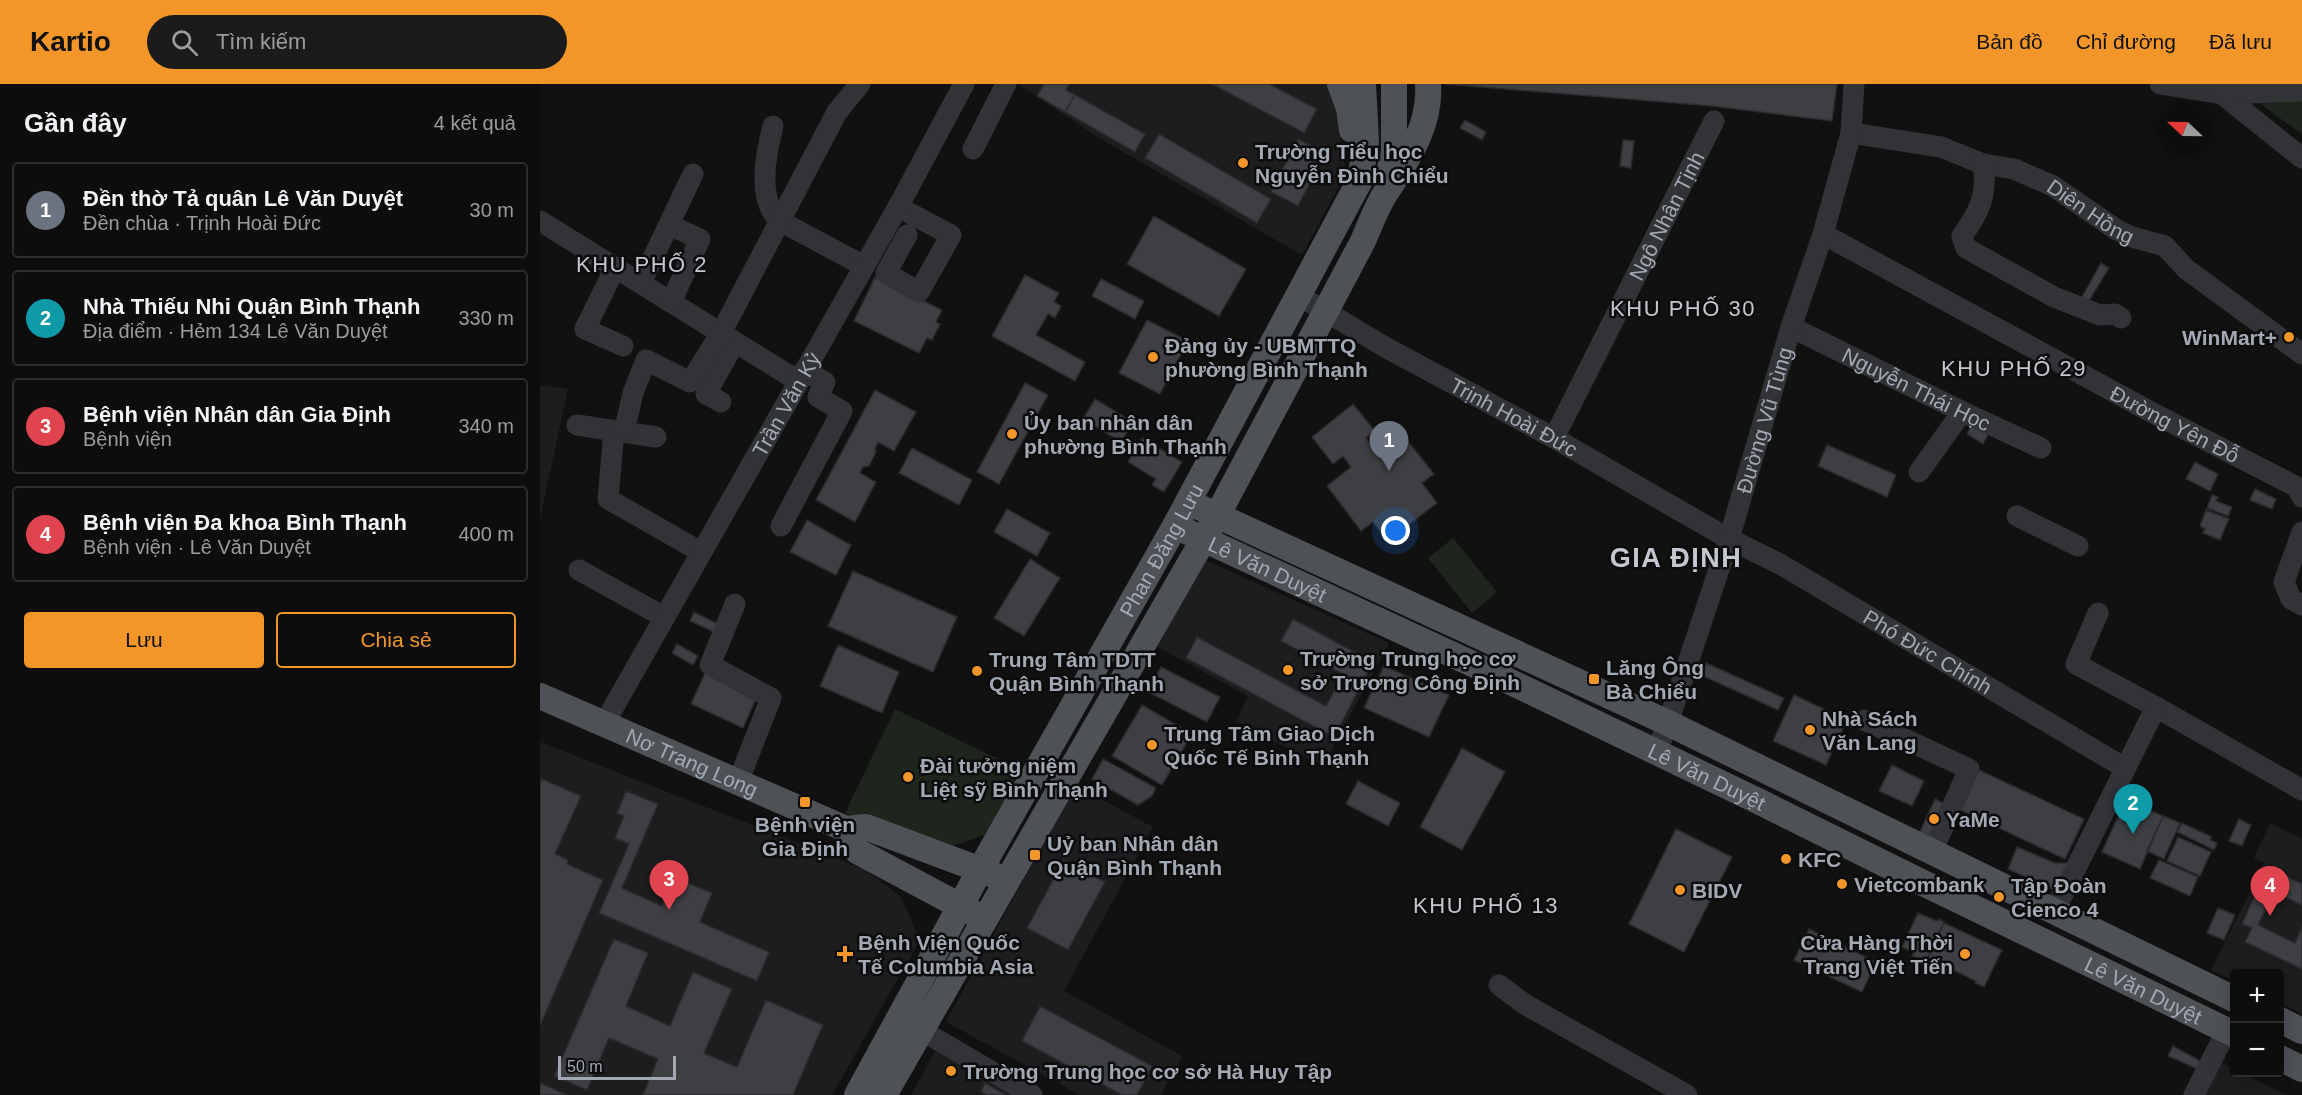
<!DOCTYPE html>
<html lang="vi">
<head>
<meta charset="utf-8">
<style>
	:root { --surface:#0d0d0e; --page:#1b1b1c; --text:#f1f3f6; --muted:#9a9c9e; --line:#2d2d2e; --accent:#f29629 }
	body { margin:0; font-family:Arial,sans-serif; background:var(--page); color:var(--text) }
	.controls { position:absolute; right:18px; bottom:18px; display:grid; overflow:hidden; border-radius:6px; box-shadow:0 3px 15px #0003 }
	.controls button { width:54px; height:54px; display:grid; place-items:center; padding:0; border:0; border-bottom:2px solid var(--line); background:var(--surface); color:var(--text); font:30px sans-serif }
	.compass { position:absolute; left:1618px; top:18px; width:54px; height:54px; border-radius:50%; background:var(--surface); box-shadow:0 3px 15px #0003; rotate:292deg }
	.scale { position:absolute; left:18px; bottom:15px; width:118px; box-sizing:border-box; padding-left:6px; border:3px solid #a2a9b3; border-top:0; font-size:16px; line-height:21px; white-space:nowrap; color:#a2a9b3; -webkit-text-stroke:4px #0c0c0d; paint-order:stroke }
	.you { position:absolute; left:856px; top:447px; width:21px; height:21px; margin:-15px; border:4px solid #fff; border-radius:50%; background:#1a73e8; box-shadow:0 0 0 9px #1a73e833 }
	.badge { display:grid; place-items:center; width:39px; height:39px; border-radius:50%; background:var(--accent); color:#fff; font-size:20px; font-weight:700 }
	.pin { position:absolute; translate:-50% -50px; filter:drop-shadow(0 2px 3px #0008) }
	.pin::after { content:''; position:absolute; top:32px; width:21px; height:18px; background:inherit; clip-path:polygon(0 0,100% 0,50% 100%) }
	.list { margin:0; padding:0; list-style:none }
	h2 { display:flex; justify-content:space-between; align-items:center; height:78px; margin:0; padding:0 24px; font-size:26px }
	h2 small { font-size:20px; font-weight:400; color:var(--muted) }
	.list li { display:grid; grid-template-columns:39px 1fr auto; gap:18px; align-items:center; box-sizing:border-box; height:96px; margin:0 12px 12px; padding:0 12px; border:2px solid var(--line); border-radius:6px }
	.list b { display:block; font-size:22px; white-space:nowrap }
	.list p { margin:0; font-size:20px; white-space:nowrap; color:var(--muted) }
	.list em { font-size:20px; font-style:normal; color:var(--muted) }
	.actions { display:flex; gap:12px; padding:18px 24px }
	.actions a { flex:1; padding:14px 0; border:2px solid var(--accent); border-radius:6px; text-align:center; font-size:21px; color:var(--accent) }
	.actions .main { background:var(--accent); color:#111 }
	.icon { flex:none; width:33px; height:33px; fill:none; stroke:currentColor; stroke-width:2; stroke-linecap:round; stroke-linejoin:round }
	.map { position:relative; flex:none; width:1762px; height:1011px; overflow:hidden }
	header { display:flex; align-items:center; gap:36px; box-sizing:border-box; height:84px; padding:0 30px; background:var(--accent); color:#111 }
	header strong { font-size:28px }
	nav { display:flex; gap:33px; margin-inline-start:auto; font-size:21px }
	.search { width:420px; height:54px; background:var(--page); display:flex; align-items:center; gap:15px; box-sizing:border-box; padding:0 21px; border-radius:33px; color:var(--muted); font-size:22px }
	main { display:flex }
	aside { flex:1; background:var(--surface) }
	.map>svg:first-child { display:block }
	.built { fill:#1d1d1f }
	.green { fill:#1d251d }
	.building { fill:#3d3f42; stroke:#2b2b2e; stroke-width:1.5 }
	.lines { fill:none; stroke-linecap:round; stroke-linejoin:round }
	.minor { stroke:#323337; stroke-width:21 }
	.major { stroke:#4e5156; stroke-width:26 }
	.poi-dot { fill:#f29629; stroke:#0c0c0d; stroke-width:2 }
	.labels { text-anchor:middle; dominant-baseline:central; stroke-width:5; stroke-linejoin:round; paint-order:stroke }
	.poi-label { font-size:21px; font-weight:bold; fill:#a2a9b3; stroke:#0c0c0d; text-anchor:start }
	.street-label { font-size:21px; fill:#a2a9b3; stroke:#0c0c0d }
	.neighbourhood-label { font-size:22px; letter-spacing:1.5px; fill:#c3c8cf; stroke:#0c0c0d }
	.district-label { font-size:27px; font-weight:bold; letter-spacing:1.5px; fill:#c3c8cf; stroke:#0c0c0d }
</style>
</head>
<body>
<header>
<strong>Kartio</strong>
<div class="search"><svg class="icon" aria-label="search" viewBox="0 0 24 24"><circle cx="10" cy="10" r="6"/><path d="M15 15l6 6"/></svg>Tìm kiếm</div>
<nav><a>Bản đồ</a><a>Chỉ đường</a><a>Đã lưu</a></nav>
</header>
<main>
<aside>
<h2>Gần đây<small>4 kết quả</small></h2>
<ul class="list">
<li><span class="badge" style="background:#6b7280">1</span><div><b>Đền thờ Tả quân Lê Văn Duyệt</b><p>Đền chùa · Trịnh Hoài Đức</p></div><em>30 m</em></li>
<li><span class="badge" style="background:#0f9aa8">2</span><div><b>Nhà Thiếu Nhi Quận Bình Thạnh</b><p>Địa điểm · Hẻm 134 Lê Văn Duyệt</p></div><em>330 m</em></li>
<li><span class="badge" style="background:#e0444e">3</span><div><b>Bệnh viện Nhân dân Gia Định</b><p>Bệnh viện</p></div><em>340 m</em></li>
<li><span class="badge" style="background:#e0444e">4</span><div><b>Bệnh viện Đa khoa Bình Thạnh</b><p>Bệnh viện · Lê Văn Duyệt</p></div><em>400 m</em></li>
</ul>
<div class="actions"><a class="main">Lưu</a><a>Chia sẻ</a></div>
</aside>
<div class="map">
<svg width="1762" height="1011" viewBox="0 0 1762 1011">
	<rect width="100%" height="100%" fill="#111112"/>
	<path class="built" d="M478,0H789L796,24L806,89L762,171L559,54Z
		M0,301L28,305L0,435Z
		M663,475L849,559L783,682L696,638L708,612L612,560Z
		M0,658L324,785L361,813L380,856L292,1011H0Z
		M535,701L613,743L524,907L642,972L621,1011H540L406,938Z
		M1730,739L1762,755V930L1740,919V890H1694V897L1671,886L1724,779L1714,774Z
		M397,963L479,1011H371Z
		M1678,977L1694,985V988L1701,989L1747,1011H1661Z"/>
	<path class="green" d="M1762,16V50L1719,19Z
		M913,454L957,508L932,529L888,474Z
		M355,625L487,689L464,728L444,751L416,761L372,760L305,729Z"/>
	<path class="building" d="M504,0H529L526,6L535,11L525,28L497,12Z
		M672,0H729L777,25L764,49Z
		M905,0H1297L1292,37L1172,22Z
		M535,11L605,50L595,68L525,28Z
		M925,36L946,48L942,56L920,44Z
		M619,50L731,115L717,139L605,74Z
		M758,55L785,69L758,122L731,108Z
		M1083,56L1094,57L1091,84L1080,82Z
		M614,132L706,185L679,232L587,180Z
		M1561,179L1569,184L1549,217L1542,213Z
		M485,191L519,209L514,218L521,222L515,234L508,230L496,251L545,278L535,297L452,252Z
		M335,193L402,226L396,238L400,240L392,256L387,254L379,269L314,237Z
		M561,195L604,217L595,235L552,212Z
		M607,236L648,257L620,310L579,289Z
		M485,299L508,311L459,400L437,388Z
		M335,306L376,328L354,367L338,358L335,365L336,368L329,382L323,383L320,389L336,398L315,438L276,416Z
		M555,315L593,338L581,358L543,335Z
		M813,320L835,347L826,354L834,365L859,346L894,390L882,399L897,419L848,457L833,438L821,447L787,402L811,383L803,372L793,380L772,353Z
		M1433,338L1450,347L1443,360L1427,350Z
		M602,354L642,378L624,408L612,401L616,395L588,378Z
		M1287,361L1356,391L1347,413L1278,382Z
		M372,364L432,396L419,421L359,389Z
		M1655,378L1678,390L1670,407L1646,395Z
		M1715,405L1736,415L1732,425L1710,416Z
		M1672,411L1678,413L1676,417L1692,423L1688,432L1667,424Z
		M467,425L510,449L497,472L454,448Z
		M1666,426L1689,435L1680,456L1663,449L1665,445L1660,442Z
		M267,436L311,461L296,491L250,468Z
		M490,475L520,494L484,552L454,534Z
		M313,487L417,533L393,588L288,542Z
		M154,528L180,541L176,549L150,537Z
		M753,535L833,578L794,653L646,574L657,553L786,622L803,590L741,557Z
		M137,560L158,572L153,581L132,569Z
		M298,561L359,588L342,629L280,602Z
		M1166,579L1244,614L1238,626L1161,591Z
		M844,582L909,611L889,653L824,624Z
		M621,583L680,613L667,638L608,608Z
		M166,587L218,610L203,644L151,620Z
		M1254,611L1307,636L1286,681L1233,657Z
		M602,621L652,650L622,701L572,672Z
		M922,664L965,688L922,766L880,743Z
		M563,675L616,704L612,712L598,721L552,695Z
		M1352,681L1384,697L1372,722L1339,707Z
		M1439,686L1544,735L1525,775L1420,726Z
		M2,695L41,712L15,770L28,776L27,780L63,796L0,942V699Z
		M818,697L860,719L848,742L806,720Z
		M86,707L118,720L82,804L122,822L134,793L172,809L160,838L229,868L217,897L59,829L89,760L75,754L84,732L77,729Z
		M1395,715L1409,722L1394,755L1380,748Z
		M1586,715L1623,732L1600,785L1562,768Z
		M1623,732L1640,739L1624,775L1607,767Z
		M1699,735L1711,741L1702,762L1689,757Z
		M1642,739L1672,753L1670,756L1677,759L1674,766L1637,748Z
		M1136,745L1192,773L1144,868L1089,840Z
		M1638,753L1671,768L1660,792L1627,777Z
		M1477,763L1515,779H1531L1519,808L1468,785Z
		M524,776L565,798L528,866L487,844Z
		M1619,776L1658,793L1650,812L1610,794Z
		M1739,789L1762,800V821L1734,808L1718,841L1755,859L1762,843V885L1705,858L1712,844L1702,840L1722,795L1734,800Z
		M1678,824L1695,831L1684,856L1667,849Z
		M1378,829L1397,837L1399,835L1404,838L1386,878L1372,872L1374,868L1362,863Z
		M1404,839L1462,866L1444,903L1435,899L1436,897L1388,874Z
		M1269,845L1336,878L1322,908L1254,876Z
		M74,855L108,869L86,922L130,942L153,888L192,905L164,969L197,983L226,916L283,941L253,1011H103L118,975L69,954L47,1006L14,992Z
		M500,922L612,982L597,1011H582L482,957Z
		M1633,962L1664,979L1660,986L1628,972Z
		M0,999L27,1011H0Z
		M445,999L466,1011H447L441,1008Z"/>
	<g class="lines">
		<g class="minor">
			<path d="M1620,0L1682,10L1762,74"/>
			<path d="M1682,10L1762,7"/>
			<path d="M233,42C226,70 216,116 240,137L324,182"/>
			<path id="s1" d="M1311,49L1401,63L1443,80L1474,85L1513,102L1577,146L1592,153L1625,162L1646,185L1762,270"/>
			<path d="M433,65L466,0"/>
			<path d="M1443,80C1448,112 1439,128 1422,152L1426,164L1514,213L1560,231L1575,230L1581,234"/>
			<path d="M358,123L411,151L379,208L346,189L367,151"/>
			<path d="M0,137L258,297"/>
			<path d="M129,141L160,155L131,218"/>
			<path id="s2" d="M1283,150L1611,328L1757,403L1762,413"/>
			<path d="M75,184L45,245L83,262"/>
			<path d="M101,199L153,90"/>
			<path id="s3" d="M758,211L845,263L1014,354L1189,455L1240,480L1585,684"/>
			<path id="s4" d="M1251,243L1427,330L1501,364"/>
			<path d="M181,318L166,310L195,258"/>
			<path d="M37,341L116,353"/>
			<path d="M74,347L68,415L161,468"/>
			<path d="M84,348L93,309L106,276L150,298L181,249L297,28L320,0"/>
			<path id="s5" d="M1014,354L1174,37"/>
			<path d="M1379,388L1422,328"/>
			<path d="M1477,432L1538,462"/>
			<path d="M241,442L302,327L278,313L285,298L264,287"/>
			<path d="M1762,448L1744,498L1751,515L1762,521"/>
			<path d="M39,486L124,533"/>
			<path d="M195,520L170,581L231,614L198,698"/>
			<path d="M1558,529L1536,580L1616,623L1762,706"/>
			<path d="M1324,636L1429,685L1392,768"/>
			<path id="s6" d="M64,640L358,123L424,0"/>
			<path id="s7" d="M1116,669L1128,639L1189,455L1251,243L1283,150L1311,49L1314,0"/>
			<path d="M1514,828L1616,623"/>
			<path d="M959,901L986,921L1147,1011"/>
			<path d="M381,946L492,1011"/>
			<path d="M1654,1011L1687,946"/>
		</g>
		<g class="major">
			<path d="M800,0L809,24L812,46"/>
			<path d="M847,97L854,67V0"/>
			<path d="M648,418L1128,639L1694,915"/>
			<path id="s8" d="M635,442L952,589L1220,718L1379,797L1694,950"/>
			<path id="s9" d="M0,612L306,745L326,743L454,791"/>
			<path d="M306,745L317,767L435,830"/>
			<path d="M1740,936L1762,947"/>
			<path d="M1740,974L1762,985"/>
			<path id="s10" d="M317,1011L440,786L635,442L820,96L826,57L823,0"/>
			<path d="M344,1011L677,432L823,157C830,141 836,124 845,110C867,76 891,42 888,0"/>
		</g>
	</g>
	<g class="poi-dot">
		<circle cx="703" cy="79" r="6"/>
		<circle cx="1749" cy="253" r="6"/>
		<circle cx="613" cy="273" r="6"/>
		<circle cx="472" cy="350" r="6"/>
		<circle cx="748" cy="586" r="6"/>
		<circle cx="437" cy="587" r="6"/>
		<rect x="1048" y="589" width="12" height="12" rx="3"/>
		<circle cx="1270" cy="646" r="6"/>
		<circle cx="612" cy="661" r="6"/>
		<circle cx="368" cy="693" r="6"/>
		<rect x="259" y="712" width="12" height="12" rx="3"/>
		<circle cx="1394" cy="735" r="6"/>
		<rect x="489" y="765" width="12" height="12" rx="3"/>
		<circle cx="1246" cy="775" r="6"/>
		<circle cx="1302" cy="800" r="6"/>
		<circle cx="1140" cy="806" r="6"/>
		<circle cx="1459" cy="813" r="6"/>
		<path d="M302 861h6v6h6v6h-6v6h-6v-6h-6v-6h6z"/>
		<circle cx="1425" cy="870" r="6"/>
		<circle cx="411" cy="987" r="6"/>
	</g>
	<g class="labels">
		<g class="poi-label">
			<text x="715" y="67">Trường Tiểu học<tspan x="715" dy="24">Nguyễn Đình Chiểu</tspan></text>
			<text x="1737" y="253" text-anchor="end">WinMart+</text>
			<text x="625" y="261">Đảng ủy - UBMTTQ<tspan x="625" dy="24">phường Bình Thạnh</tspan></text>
			<text x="484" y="338">Ủy ban nhân dân<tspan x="484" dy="24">phường Bình Thạnh</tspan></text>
			<text x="760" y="574">Trường Trung học cơ<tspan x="760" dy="24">sở Trương Công Định</tspan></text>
			<text x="449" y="575">Trung Tâm TDTT<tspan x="449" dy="24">Quận Bình Thạnh</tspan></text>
			<text x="1066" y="583">Lăng Ông<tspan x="1066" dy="24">Bà Chiểu</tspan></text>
			<text x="1282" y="634">Nhà Sách<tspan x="1282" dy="24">Văn Lang</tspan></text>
			<text x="624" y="649">Trung Tâm Giao Dịch<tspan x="624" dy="24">Quốc Tế Binh Thạnh</tspan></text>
			<text x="380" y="681">Đài tưởng niệm<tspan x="380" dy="24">Liệt sỹ Bình Thạnh</tspan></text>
			<text x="1406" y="735">YaMe</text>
			<text x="265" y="740" text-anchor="middle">Bệnh viện<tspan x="265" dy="24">Gia Định</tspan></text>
			<text x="507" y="759">Uỷ ban Nhân dân<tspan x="507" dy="24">Quận Bình Thạnh</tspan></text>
			<text x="1258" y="775">KFC</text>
			<text x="1314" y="800">Vietcombank</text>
			<text x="1471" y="801">Tập Đoàn<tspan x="1471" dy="24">Cienco 4</tspan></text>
			<text x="1152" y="806">BIDV</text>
			<text x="318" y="858">Bệnh Viện Quốc<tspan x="318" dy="24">Tế Columbia Asia</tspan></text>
			<text x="1413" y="858" text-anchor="end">Cửa Hàng Thời<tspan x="1413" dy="24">Trang Việt Tiến</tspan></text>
			<text x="423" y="987">Trường Trung học cơ sở Hà Huy Tập</text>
		</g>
		<g class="street-label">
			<text stroke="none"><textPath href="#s1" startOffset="256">Diên Hồng</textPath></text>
			<text stroke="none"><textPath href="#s5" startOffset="249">Ngô Nhân Tịnh</textPath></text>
			<text stroke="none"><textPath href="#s4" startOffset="140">Nguyễn Thái Học</textPath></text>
			<text stroke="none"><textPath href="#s6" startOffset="368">Trần Văn Kỷ</textPath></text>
			<text stroke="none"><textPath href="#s3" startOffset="248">Trịnh Hoài Đức</textPath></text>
			<text stroke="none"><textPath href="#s7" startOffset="350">Đường Vũ Tùng</textPath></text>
			<text stroke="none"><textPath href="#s2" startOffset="400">Đường Yên Đỗ</textPath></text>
			<text stroke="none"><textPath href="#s10" startOffset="624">Phan Đăng Lưu</textPath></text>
			<text stroke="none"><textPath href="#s8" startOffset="102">Lê Văn Duyệt</textPath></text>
			<text stroke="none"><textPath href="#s3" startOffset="724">Phó Đức Chính</textPath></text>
			<text stroke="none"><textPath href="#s9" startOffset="166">Nơ Trang Long</textPath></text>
			<text stroke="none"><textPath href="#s8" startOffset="588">Lê Văn Duyệt</textPath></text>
			<text stroke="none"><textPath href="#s8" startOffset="1074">Lê Văn Duyệt</textPath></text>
		</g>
		<g class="neighbourhood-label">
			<text x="102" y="180">KHU PHỐ 2</text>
			<text x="1143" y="224">KHU PHỐ 30</text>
			<text x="1474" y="284">KHU PHỐ 29</text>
			<text x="946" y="821">KHU PHỐ 13</text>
		</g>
		<g class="district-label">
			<text x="1136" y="474">GIA ĐỊNH</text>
		</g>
	</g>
</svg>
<div class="controls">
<button>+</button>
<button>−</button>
</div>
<svg class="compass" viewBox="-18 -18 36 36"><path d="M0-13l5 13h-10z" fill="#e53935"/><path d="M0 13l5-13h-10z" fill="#9a9c9e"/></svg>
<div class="scale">50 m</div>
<div class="you"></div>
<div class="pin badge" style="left:849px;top:387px;background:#6b7280">1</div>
<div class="pin badge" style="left:1593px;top:750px;background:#0f9aa8">2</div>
<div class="pin badge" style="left:129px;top:826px;background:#e0444e">3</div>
<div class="pin badge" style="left:1730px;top:832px;background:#e0444e">4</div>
</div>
</main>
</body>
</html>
